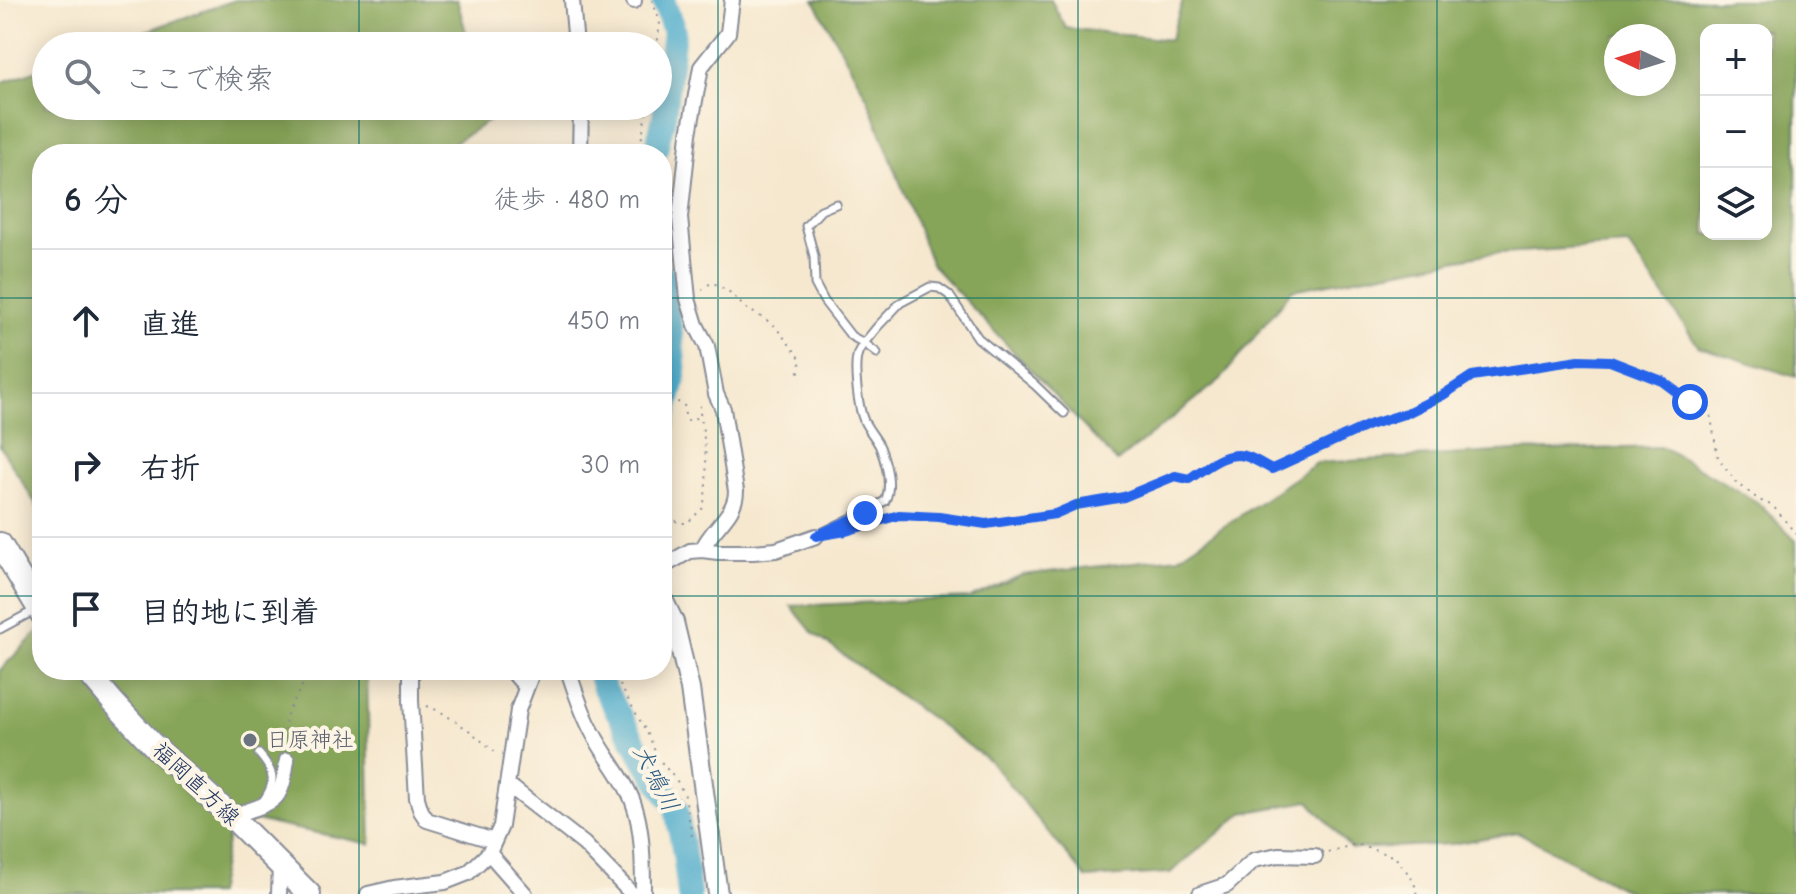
<!DOCTYPE html>
<html lang="ja">
<head>
<meta charset="utf-8">
<style>
	:root { --surface:#fff; --page:#f6f6f7; --text:#1f2937; --muted:#747a83; --line:#e0e1e3 }
	body { margin:0; font-family:"Comic Neue","Klee One",sans-serif; background:var(--page); color:var(--text) }
	.controls { position:absolute; right:24px; top:24px; display:grid; overflow:hidden; border-radius:16px; box-shadow:0 4px 20px #0003 }
	.controls button { width:72px; height:72px; display:grid; place-items:center; padding:0; border:0; border-bottom:2px solid var(--line); background:var(--surface); color:var(--text); font:40px sans-serif }
	.compass { position:absolute; left:1604px; top:24px; width:72px; height:72px; border-radius:50%; background:var(--surface); box-shadow:0 4px 20px #0003; rotate:274deg }
	.stop { position:absolute; width:24px; height:24px; margin:-18px; border:6px solid #2563eb; border-radius:50%; background:#fff }
	.stop.end { background:#2563eb; border-color:#fff; box-shadow:0 2px 8px #0008 }
	.list { margin:0; padding:0; list-style:none }
	h2 { display:flex; justify-content:space-between; align-items:center; height:104px; margin:0; padding:0 32px; font-size:34px }
	h2 small { font-size:26px; font-weight:400; color:var(--muted) }
	.list li { display:grid; grid-template-columns:52px 1fr auto; gap:24px; align-items:center; box-sizing:border-box; height:144px; padding:0 32px; border-top:2px solid var(--line) }
	.list b { display:block; font-size:30px; white-space:nowrap }
	.list em { font-size:26px; font-style:normal; color:var(--muted) }
	.icon { flex:none; width:44px; height:44px; fill:none; stroke:currentColor; stroke-width:2; stroke-linecap:round; stroke-linejoin:round }
	.map { position:relative; flex:none; width:1796px; height:894px; overflow:hidden }
	.search { position:absolute; background:var(--surface); box-shadow:0 4px 20px #0003; left:32px; top:32px; width:640px; height:88px; display:flex; align-items:center; gap:20px; box-sizing:border-box; padding:0 28px; border-radius:44px; color:var(--muted); font-size:30px }
	.panel { position:absolute; background:var(--surface); box-shadow:0 4px 20px #0003; left:32px; top:144px; width:640px; height:536px; border-radius:32px }
	.map>svg:first-child { display:block }
	.forest { fill:#87a559; stroke:#516a5c; stroke-width:2; fill-rule:evenodd }
	.lines { fill:none; stroke-linecap:round; stroke-linejoin:round }
	.river { stroke:#4daccc; stroke-width:24 }
	.service-casing { stroke:#888c96; stroke-width:11 }
	.minor-casing { stroke:#888c96; stroke-width:18 }
	.tertiary-casing { stroke:#888c96; stroke-width:22 }
	.primary-casing { stroke:#888c96; stroke-width:26 }
	.path { stroke:#888c96; stroke-width:2; stroke-dasharray:2 6; stroke-linecap:butt }
	.service { stroke:#fff; stroke-width:7 }
	.minor { stroke:#fff; stroke-width:14 }
	.tertiary { stroke:#fff; stroke-width:18 }
	.primary { stroke:#fff; stroke-width:22 }
	.route { stroke:#2563eb; stroke-width:10 }
	.grid { fill:none; stroke:#0f766e; stroke-width:2; stroke-opacity:0.55 }
	.worship-dot { fill:#6b7280; stroke:#fcf5e5; stroke-width:3 }
	.labels { text-anchor:middle; dominant-baseline:central; stroke-width:8; stroke-linejoin:round; paint-order:stroke }
	.worship-label { font-size:22px; fill:#5b616d; stroke:#fcf5e5; text-anchor:start }
	.street-label { font-size:22px; fill:#1b2f5e; stroke:#fcf5e5 }
	.water-label { font-size:24px; font-style:italic; fill:#2c5b84; stroke:#fcf5e5 }
</style>
</head>
<body>
<div class="map">
<svg width="1796" height="894" viewBox="0 0 1796 894">
	<rect width="100%" height="100%" fill="#fcf5e5"/>
	<filter id="ink" filterUnits="userSpaceOnUse"><feTurbulence type="fractalNoise" baseFrequency=".0125" numOctaves="2"/><feDisplacementMap in="SourceGraphic" scale="16" xChannelSelector="R" yChannelSelector="G"/><feConvolveMatrix kernelMatrix="1 2 1 2 8 2 1 2 1" color-interpolation-filters="sRGB"/></filter>
	<filter id="wash" filterUnits="userSpaceOnUse"><feTurbulence type="fractalNoise" baseFrequency=".006" numOctaves="4" result="noise"/><feDisplacementMap in="SourceGraphic" scale="32" xChannelSelector="R" yChannelSelector="G"/><feGaussianBlur stdDeviation="1.8" result="paint"/><feColorMatrix in="noise" values="0 0 0 0 0 0 0 0 0 0 0 0 0 0 0 0 0 1.4 0 .05"/><feComposite in="paint" operator="in"/></filter>
	<g filter="url(#wash)">
		<rect width="100%" height="100%" fill="#f6e8cf"/>
		<path class="forest" d="M235,0H457L470,46H103Z
			M814,0H1051L1066,28L1170,40L1183,0H1796V377L1699,347L1628,245L1486,254L1292,290L1221,379L1117,462L932,265L867,97ZM1706,30H1766V234H1706ZM1664,36V84H1616V36Z
			M46,67V106H486L490,120L435,154H42V514L0,446V83Z
			M1663,447L1757,502L1796,541V894H1633L1518,832L1452,844L1351,849L1309,801L1243,813L1170,873L1086,878L990,761L813,633L791,606L970,598L1022,575L1179,557L1317,463L1514,451Z
			M42,628V670H367L371,844L232,816L217,894H0V670Z"/>
		<g class="lines">
			<path class="river" d="M655,154L664,117L674,31L663,0
				M662,274L671,334L675,375L662,427
				M598,670L604,688L646,762L676,808L685,860L689,894"/>
		</g>
	</g>
	<g filter="url(#ink)">
		<g class="lines">
			<defs>
				<path id="service" d="M836,204L821,210L806,226L814,256L815,284L824,301L851,336L864,343L878,326L900,303L930,287L939,288L949,295L978,338L1035,385L1064,413
					M816,536L885,501C893,485 886,463 880,447C876,438 868,430 864,421C858,407 853,367 858,353C859,350 862,346 864,343L877,353
					M0,629L37,609
					M259,754C274,771 277,782 263,801"/>
				<path id="minor" d="M572,0L576,46
					M634,0V1
					M580,154L581,106
					M702,550C711,528 736,515 736,491L723,409L716,394L707,346L696,325L688,299L680,218L689,134L701,67L728,33L732,0
					M662,567L690,551L702,550L718,552H753L776,550L816,536
					M411,670V701L417,798L421,811L427,820L494,841
					M511,670L525,686
					M568,670C575,691 582,714 593,733C605,757 624,777 633,802C643,828 643,866 643,894
					M507,784L584,844L632,894
					M231,816C243,812 267,806 275,798C284,789 285,771 287,760
					M489,853L525,894
					M279,894L280,864
					M368,894L394,888L445,882L468,873L489,853L501,826L518,710L533,670
					M1200,894L1227,885L1254,860L1278,855L1315,856"/>
				<path id="tertiary" d="M662,597L674,622L690,689L718,894"/>
				<path id="primary" d="M0,544L42,614
					M86,670L113,702L152,744L231,816L309,894"/>
			</defs>
			<use href="#service" class="service-casing"/>
			<use href="#minor" class="minor-casing"/>
			<use href="#tertiary" class="tertiary-casing"/>
			<use href="#primary" class="primary-casing"/>
			<path class="path" d="M652,0L660,22L657,46
				M639,154L647,106
				M702,290L712,282L731,293L744,307L773,324L801,359L798,377
				M662,296H673
				M662,363V370
				M662,397L684,404L685,416L688,421L693,420L699,415
				M662,512L679,523H687L703,508C710,474 705,441 699,407L704,403
				M857,528L899,515L939,517L986,524L1055,514L1076,505L1124,497L1175,476L1189,479C1206,468 1227,449 1248,457C1256,460 1264,465 1272,469L1369,425L1407,413L1443,395L1472,376L1579,360L1610,361L1640,372L1662,381L1690,402L1710,412L1718,458L1736,482L1759,500L1773,506L1796,534
				M614,670L621,687L650,738L657,757L677,781L685,796L693,842
				M427,706L441,712L470,731L497,754
				M285,747C280,710 297,700 310,670
				M1328,852L1356,844L1395,857L1411,877L1417,890L1416,894"/>
			<use href="#service" class="service"/>
			<use href="#minor" class="minor"/>
			<use href="#tertiary" class="tertiary"/>
			<use href="#primary" class="primary"/>
		</g>
	</g>
	<g class="lines" filter="url(#ink)">
		<path class="route" d="M865,513L816,536L846,531L899,515L939,517L986,524L1055,514L1076,505L1124,497L1175,476L1189,479C1206,468 1227,449 1248,457C1256,460 1264,465 1272,469L1369,425L1407,413L1443,395L1472,376L1579,360L1610,361L1662,381L1690,402"/>
	</g>
	<path class="grid" d="M359,0V46M718,0V894M1078,0V894M1437,0V894M359,106V154M0,298H42M662,298H1796M0,596H42M662,596H1796M359,670V894"/>
	<circle class="worship-dot" cx="250" cy="740" r="8"/>
	<g class="labels">
		<g class="worship-label">
			<text x="266" y="740">日原神社</text>
		</g>
		<g class="street-label">
			<text transform="translate(196 784) rotate(43)">福岡直方線</text>
		</g>
		<g class="water-label">
			<text transform="translate(656 778) rotate(63)">犬鳴川</text>
		</g>
	</g>
</svg>
<div class="controls">
<button>+</button>
<button>−</button>
<button><svg class="icon" aria-label="layers" viewBox="0 0 24 24"><path d="M12 4l9 5-9 5-9-5zM3 14l9 5 9-5"/></svg></button>
</div>
<svg class="compass" viewBox="-18 -18 36 36"><path d="M0-13l5 13h-10z" fill="#e53935"/><path d="M0 13l5-13h-10z" fill="#747a83"/></svg>
<div class="stop" style="left:1690px;top:402px"></div>
<div class="stop end" style="left:865px;top:513px"></div>
<div class="search"><svg class="icon" aria-label="search" viewBox="0 0 24 24"><circle cx="10" cy="10" r="6"/><path d="M15 15l6 6"/></svg>ここで検索</div>
<section class="panel">
<h2>6 分<small>徒歩 · 480 m</small></h2>
<ul class="list">
<li><svg class="icon" aria-label="ahead" viewBox="0 0 24 24"><path d="M12 20V5M6 11l6-6 6 6"/></svg><div><b>直進</b></div><em>450 m</em></li>
<li><svg class="icon" aria-label="right" viewBox="0 0 24 24"><path d="M7 20v-9h11M14 6l5 5-5 5"/></svg><div><b>右折</b></div><em>30 m</em></li>
<li><svg class="icon" aria-label="arrive" viewBox="0 0 24 24"><path d="M6 21V4h12l-3 4 3 4H6"/></svg><div><b>目的地に到着</b></div></li>
</ul>
</section>
</div>
</body>
</html>
